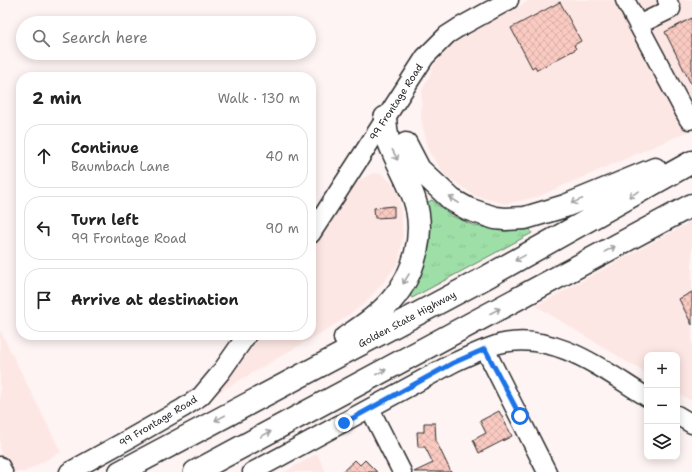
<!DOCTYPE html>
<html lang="en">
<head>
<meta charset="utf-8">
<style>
	:root { --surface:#fff; --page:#f6f6f6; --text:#222; --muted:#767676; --line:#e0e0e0 }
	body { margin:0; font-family:"Shantell Sans",sans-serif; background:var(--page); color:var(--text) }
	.controls { position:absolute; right:12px; bottom:12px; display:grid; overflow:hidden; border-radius:8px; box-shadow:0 2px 10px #0003 }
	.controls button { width:36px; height:36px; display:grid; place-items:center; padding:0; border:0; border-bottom:1px solid var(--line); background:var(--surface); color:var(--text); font:20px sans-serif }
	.stop { position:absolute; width:12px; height:12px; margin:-9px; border:3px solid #1a73e8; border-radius:50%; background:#fff }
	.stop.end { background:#1a73e8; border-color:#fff; box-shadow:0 1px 4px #0008 }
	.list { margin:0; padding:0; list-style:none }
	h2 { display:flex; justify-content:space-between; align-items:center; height:52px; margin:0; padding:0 16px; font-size:17px }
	h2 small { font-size:13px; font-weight:400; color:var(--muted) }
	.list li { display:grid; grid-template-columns:26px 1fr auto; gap:12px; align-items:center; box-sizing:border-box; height:64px; margin:0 8px 8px; padding:0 8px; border:1px solid var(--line); border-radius:16px }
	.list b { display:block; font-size:15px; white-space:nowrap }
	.list p { margin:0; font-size:13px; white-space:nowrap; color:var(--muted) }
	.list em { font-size:13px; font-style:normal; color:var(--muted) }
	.icon { flex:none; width:22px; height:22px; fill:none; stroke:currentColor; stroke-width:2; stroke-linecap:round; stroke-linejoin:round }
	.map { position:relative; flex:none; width:692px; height:472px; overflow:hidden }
	.search { position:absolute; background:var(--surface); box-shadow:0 2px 10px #0003; left:16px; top:16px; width:300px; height:44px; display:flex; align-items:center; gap:10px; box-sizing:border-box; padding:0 14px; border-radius:22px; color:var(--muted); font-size:15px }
	.panel { position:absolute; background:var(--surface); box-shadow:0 2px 10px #0003; left:16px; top:72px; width:300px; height:268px; border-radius:16px }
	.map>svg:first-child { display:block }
	.built { fill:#fde7e4 }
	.grass { fill:url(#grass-tufts); stroke:#64856a }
	.building { fill:url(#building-cross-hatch); stroke:#2b2b2b }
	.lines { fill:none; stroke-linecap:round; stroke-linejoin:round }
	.minor-casing { stroke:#2b2b2b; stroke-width:21 }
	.highway-casing { stroke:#2b2b2b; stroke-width:25 }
	.minor { stroke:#fff; stroke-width:18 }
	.highway { stroke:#fff; stroke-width:22 }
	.oneway { stroke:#a0a0a0 }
	.route { stroke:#1a73e8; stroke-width:5 }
	.labels { text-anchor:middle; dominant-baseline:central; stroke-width:3.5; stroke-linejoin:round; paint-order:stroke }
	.street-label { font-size:10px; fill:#2b2b2b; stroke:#fff }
</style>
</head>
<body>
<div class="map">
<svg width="692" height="472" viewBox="0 0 692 472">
	<defs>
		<pattern id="grass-tufts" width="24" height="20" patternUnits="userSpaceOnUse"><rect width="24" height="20" fill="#9edfa8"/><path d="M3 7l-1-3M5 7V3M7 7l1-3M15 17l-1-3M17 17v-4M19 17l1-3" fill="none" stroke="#88c091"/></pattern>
		<pattern id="building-cross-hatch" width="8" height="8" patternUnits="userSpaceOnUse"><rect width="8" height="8" fill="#facac1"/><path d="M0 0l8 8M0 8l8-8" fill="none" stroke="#d6aea6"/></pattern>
	</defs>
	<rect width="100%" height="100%" fill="#fef4f3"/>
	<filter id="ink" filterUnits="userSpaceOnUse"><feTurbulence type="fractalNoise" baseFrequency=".025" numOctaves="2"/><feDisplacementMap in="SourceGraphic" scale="8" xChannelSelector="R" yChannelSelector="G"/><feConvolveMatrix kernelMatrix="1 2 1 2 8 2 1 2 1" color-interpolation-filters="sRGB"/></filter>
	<g filter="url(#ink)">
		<path class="built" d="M530,0H692V130L537,197L505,204L475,196L445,175L429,152L421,119L422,91L434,65L453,43Z
			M373,173L382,174L391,182L399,194L403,235L399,261L388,277L365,303L336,324L206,400L236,366L256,335H311V251L352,187L363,178Z
			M692,221V401L677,393V355H647V374L536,306Z
			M0,330L61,452L24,472H0Z
			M317,454L326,472H284Z"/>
		<path class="grass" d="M432,200L452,216L475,226L507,231L529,228L532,233L412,298L407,291L424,204Z"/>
		<path class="building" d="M560,2L581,41L574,45L576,49L537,70L535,66L532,68L511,28Z
			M692,18V86L665,32Z
			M394,206V217L375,218L374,208Z
			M692,292V325L679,299Z
			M499,411L512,436L479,453L473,440L486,433L480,421Z
			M424,423H435L436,441L451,472H414L433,463L425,447H418L417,432H424Z
			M355,460L360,465L365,460L377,472H342Z"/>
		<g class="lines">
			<defs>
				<path id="minor" d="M625,0L689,120
					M638,25L671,9L667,0
					M311,234L425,57L447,35L458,28L509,0
					M485,349L547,472
					M370,409L402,472
					M677,415L692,424
					M0,466L3,472
					M69,472L127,440L183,408L201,396L221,372L247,335
					M252,472L453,363C468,356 483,349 499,344C554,330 603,370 647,397"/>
				<path id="highway" d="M406,144L419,169L452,200L468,209L495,218L505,219L525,218L565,206L655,169
					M345,338C361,327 378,316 391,301C415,274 426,233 414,198C407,179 396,161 389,142C386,135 386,126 385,118
					M120,472L483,279L692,162
					M195,472L692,205"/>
			</defs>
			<use href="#minor" class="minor-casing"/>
			<use href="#highway" class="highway-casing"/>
			<use href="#minor" class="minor"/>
			<use href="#highway" class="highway"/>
		</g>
		<defs><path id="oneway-shaft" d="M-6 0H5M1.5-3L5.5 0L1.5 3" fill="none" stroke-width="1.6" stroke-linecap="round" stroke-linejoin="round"/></defs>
		<g class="oneway">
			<use href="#oneway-shaft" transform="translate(395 155) rotate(63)"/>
			<use href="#oneway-shaft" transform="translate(634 194) rotate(151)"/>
			<use href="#oneway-shaft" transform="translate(454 200) rotate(-147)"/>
			<use href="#oneway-shaft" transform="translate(577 201) rotate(158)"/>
			<use href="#oneway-shaft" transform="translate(610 249) rotate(-28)"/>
			<use href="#oneway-shaft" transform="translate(520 258) rotate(151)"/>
			<use href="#oneway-shaft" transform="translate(406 279) rotate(121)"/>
			<use href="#oneway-shaft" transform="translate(495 311) rotate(-28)"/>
			<use href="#oneway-shaft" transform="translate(381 372) rotate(-28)"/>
			<use href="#oneway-shaft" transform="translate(220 418) rotate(152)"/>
			<use href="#oneway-shaft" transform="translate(266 434) rotate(-28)"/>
		</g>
	</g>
	<g class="lines" filter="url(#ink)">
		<path class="route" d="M344,423L453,363L485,349L520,416"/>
	</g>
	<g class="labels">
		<g class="street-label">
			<text transform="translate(396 102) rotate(-57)">99 Frontage Road</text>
			<text transform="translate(407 319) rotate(-28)">Golden State Highway</text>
			<text transform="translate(158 421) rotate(-31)">99 Frontage Road</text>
		</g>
	</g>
</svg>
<div class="controls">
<button>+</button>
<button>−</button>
<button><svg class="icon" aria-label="layers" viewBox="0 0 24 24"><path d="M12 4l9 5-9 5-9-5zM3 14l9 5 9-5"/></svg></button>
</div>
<div class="stop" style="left:520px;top:416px"></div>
<div class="stop end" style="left:344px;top:423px"></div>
<div class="search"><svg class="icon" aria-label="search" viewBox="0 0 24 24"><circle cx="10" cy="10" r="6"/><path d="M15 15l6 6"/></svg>Search here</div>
<section class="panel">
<h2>2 min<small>Walk · 130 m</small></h2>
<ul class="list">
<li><svg class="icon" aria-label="ahead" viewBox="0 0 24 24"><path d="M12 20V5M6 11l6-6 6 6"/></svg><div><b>Continue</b><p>Baumbach Lane</p></div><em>40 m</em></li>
<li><svg class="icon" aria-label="left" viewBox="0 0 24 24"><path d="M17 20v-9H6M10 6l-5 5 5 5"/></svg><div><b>Turn left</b><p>99 Frontage Road</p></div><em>90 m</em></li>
<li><svg class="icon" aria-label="arrive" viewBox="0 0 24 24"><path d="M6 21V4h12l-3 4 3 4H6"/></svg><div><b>Arrive at destination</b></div></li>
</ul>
</section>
</div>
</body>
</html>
